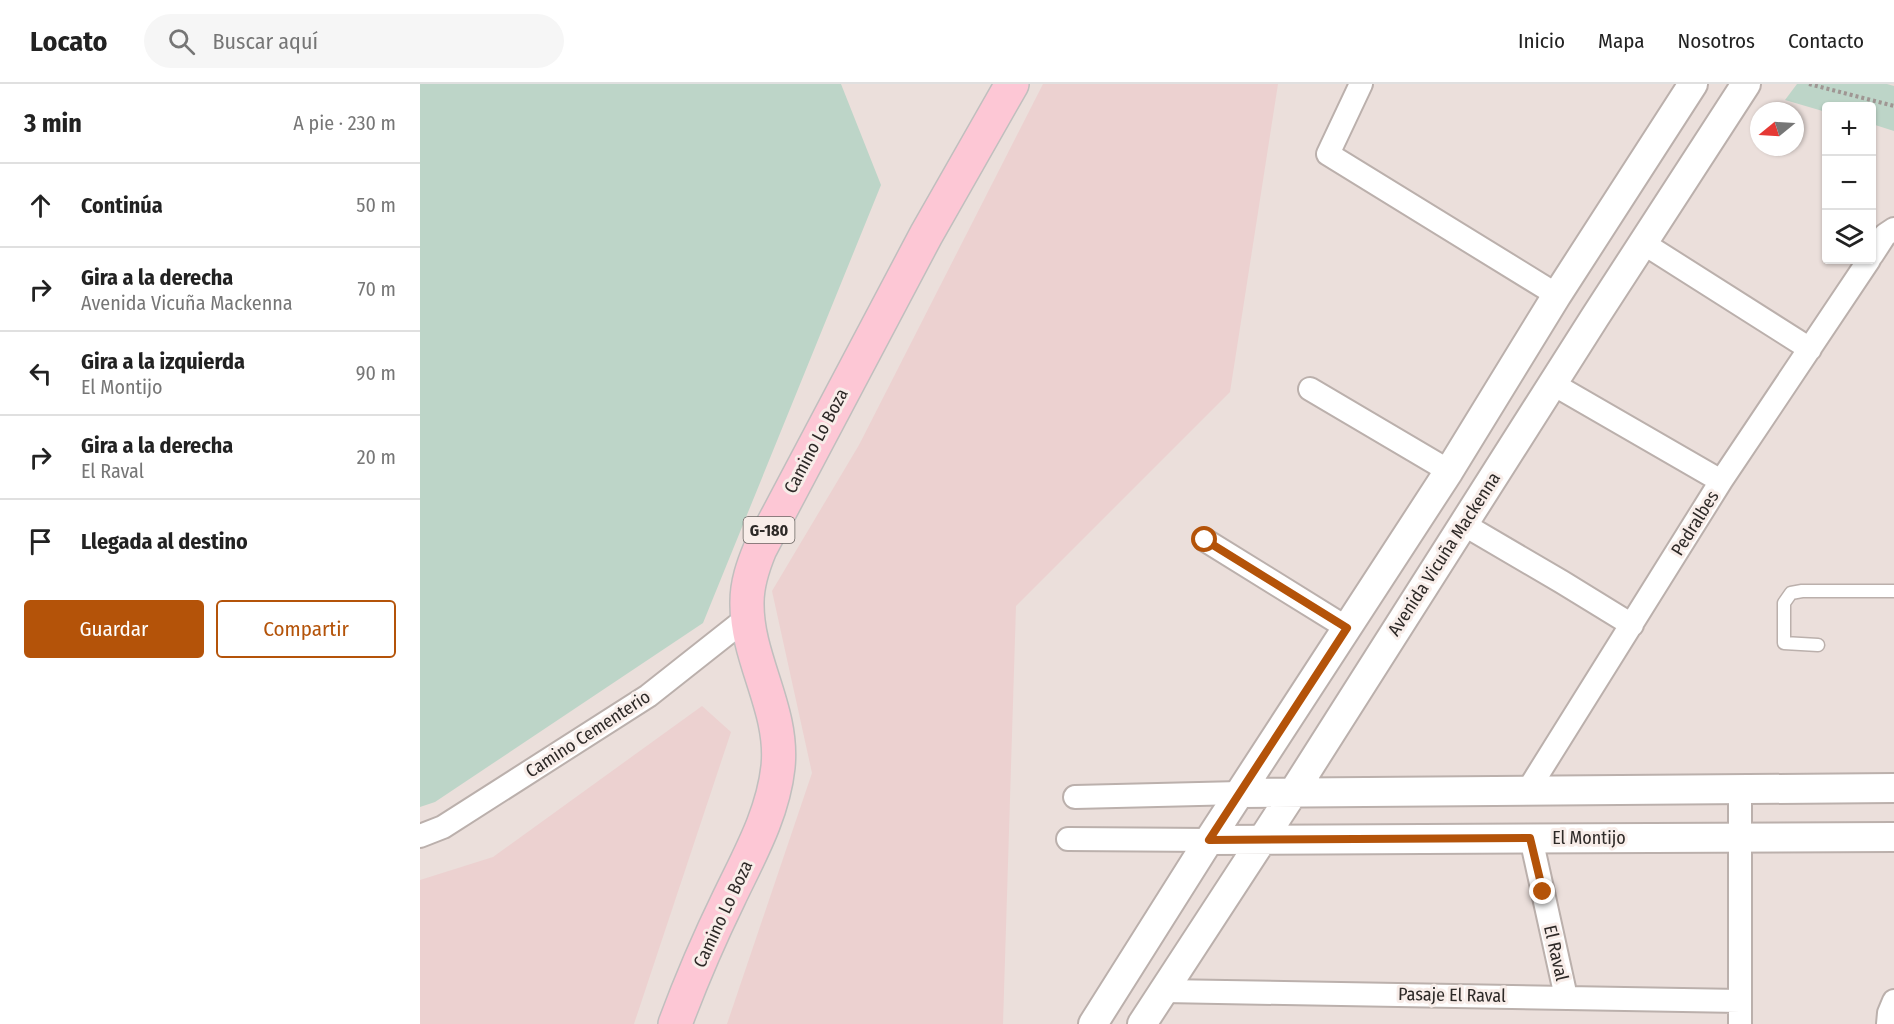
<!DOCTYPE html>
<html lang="es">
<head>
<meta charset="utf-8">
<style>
	:root { --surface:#fff; --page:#f6f6f6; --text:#222; --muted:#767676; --line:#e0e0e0; --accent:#b45309 }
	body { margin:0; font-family:"Fira Sans Condensed",sans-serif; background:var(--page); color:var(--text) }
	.controls { position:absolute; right:18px; top:18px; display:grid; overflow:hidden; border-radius:6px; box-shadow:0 2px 4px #0004 }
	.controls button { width:54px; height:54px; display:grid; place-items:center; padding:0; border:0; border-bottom:2px solid var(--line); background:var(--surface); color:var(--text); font:30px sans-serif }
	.compass { position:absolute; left:1330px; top:18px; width:54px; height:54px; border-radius:50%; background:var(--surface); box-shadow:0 2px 4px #0004; rotate:252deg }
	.stop { position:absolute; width:18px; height:18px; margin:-14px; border:4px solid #b45309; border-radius:50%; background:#fff }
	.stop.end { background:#b45309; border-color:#fff; box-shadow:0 2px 6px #0008 }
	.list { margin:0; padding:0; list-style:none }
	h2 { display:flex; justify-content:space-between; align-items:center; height:78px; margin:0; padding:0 24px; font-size:26px }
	h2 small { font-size:20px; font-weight:400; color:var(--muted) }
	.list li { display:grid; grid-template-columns:39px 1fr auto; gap:18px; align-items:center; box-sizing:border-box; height:84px; padding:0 24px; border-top:2px solid var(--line) }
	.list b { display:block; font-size:22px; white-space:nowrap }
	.list p { margin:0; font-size:20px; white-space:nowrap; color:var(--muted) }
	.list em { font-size:20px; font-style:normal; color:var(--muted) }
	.actions { display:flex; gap:12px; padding:18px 24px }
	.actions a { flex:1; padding:14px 0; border:2px solid var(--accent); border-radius:6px; text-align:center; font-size:21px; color:var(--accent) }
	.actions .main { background:var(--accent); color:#fff }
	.icon { flex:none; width:33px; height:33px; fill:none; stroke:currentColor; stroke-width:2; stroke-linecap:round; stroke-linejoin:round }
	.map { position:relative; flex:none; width:1474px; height:940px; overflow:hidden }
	header { display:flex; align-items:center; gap:36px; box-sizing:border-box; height:84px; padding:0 30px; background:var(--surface); border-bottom:2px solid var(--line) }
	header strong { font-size:28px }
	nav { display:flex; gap:33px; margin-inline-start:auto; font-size:21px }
	.search { width:420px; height:54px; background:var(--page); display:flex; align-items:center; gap:15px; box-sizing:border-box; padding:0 21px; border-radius:33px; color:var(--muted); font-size:22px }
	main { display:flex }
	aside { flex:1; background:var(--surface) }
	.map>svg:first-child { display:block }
	.industrial { fill:#ecd1d0 }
	.green { fill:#bdd5c8 }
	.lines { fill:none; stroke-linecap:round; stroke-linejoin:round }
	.service-casing { stroke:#bbb0ac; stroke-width:15 }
	.minor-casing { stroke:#bbb0ac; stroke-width:26 }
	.tertiary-casing { stroke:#bbb0ac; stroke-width:32 }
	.primary-casing { stroke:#c0bfbe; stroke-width:36 }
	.path { stroke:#9f9693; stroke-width:4; stroke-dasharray:3 3; stroke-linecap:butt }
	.service { stroke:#fff; stroke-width:12 }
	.minor { stroke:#fff; stroke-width:22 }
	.tertiary { stroke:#fff; stroke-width:28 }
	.primary { stroke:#fdc7d5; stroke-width:33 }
	.route { stroke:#b45309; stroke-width:8 }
	.labels { text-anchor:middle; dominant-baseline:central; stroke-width:6; stroke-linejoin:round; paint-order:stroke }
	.shield { fill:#f8ede9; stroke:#6a6461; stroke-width:1.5 }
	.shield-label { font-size:16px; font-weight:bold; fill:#2d2927 }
	.street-label { font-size:18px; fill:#2d2927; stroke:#f8ede9 }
</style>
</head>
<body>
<header>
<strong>Locato</strong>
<div class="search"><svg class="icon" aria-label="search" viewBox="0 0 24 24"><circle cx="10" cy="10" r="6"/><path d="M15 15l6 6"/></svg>Buscar aquí</div>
<nav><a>Inicio</a><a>Mapa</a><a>Nosotros</a><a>Contacto</a></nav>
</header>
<main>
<aside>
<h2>3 min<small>A pie · 230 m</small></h2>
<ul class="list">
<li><svg class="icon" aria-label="ahead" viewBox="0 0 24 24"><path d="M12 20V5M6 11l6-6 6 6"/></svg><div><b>Continúa</b></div><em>50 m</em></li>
<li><svg class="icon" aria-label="right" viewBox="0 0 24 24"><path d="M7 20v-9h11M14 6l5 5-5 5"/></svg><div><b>Gira a la derecha</b><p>Avenida Vicuña Mackenna</p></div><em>70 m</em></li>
<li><svg class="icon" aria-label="left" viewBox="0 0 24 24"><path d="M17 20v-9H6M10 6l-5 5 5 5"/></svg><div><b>Gira a la izquierda</b><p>El Montijo</p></div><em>90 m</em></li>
<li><svg class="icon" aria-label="right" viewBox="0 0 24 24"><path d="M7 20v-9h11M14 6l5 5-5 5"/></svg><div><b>Gira a la derecha</b><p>El Raval</p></div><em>20 m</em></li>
<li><svg class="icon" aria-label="arrive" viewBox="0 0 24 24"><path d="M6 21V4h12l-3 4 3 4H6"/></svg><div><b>Llegada al destino</b></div></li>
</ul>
<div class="actions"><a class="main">Guardar</a><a>Compartir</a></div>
</aside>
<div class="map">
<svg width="1474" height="940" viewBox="0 0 1474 940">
	<rect width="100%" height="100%" fill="#ebdfdb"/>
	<path class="industrial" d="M623,0H858L810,308L596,522L583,940H307L392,689L352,507L439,361Z
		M282,622L311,648L214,940H0V796L73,773Z"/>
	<path class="green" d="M0,0H421L461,101L283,539L15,718L0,723Z
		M1377,0H1467L1474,2V47L1452,40V22H1406V28L1365,16Z"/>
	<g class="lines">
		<defs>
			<path id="service" d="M1398,561L1364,559V519L1371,509L1382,507H1474"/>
			<path id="minor" d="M941,0L908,70L1137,211
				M1223,159L1390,265
				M1452,171L1465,151L1474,145
				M1133,300L1301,397
				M890,305L1029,387
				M1043,440L1142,498L1212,541
				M785,456L927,544
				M1320,705V940
				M1108,706L1301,397L1449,176
				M655,713L820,709
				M0,752L23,743L228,612L328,533
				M1111,754L1146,913
				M648,755L789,756
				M744,907L1320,917
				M1468,940L1469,929L1474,917"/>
			<path id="tertiary" d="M820,709L1474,704
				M789,756L1474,753
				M673,940L789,756L1029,387L1137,211L1273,0
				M722,940L874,707L1175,233L1326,0"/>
			<path id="primary" d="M255,940C271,897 289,855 309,814C329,772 353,730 358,683C364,625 326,575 327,518C327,499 333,482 340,465L506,151L592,0"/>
		</defs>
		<use href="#service" class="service-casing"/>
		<use href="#minor" class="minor-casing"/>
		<use href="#tertiary" class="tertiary-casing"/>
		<use href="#primary" class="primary-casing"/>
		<path class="path" d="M1389,0L1474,22"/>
		<use href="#service" class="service"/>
		<use href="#minor" class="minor"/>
		<use href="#tertiary" class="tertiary"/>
		<use href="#primary" class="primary"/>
	</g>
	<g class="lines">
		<path class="route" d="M785,456L927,544L789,756L1110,754L1123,808"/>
	</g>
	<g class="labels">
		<rect class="shield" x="323.5" y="433" width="51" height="26" rx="4.5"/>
		<g class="shield-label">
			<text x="349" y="446">G-180</text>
		</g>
		<g class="street-label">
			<text transform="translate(396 357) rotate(-62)">Camino Lo Boza</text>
			<text transform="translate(1275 439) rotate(-58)">Pedralbes</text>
			<text transform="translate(1024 470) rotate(-57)">Avenida Vicuña Mackenna</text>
			<text transform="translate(168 650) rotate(-33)">Camino Cementerio</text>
			<text x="1169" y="754">El Montijo</text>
			<text transform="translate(303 830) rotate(-65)">Camino Lo Boza</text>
			<text transform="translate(1136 869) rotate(77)">El Raval</text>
			<text transform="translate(1032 911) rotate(1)">Pasaje El Raval</text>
		</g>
	</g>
</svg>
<div class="controls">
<button>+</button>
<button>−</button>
<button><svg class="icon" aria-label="layers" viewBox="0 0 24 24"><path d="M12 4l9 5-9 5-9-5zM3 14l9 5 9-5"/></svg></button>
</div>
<svg class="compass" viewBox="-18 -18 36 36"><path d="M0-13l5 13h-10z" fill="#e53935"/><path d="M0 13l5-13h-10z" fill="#767676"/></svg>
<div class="stop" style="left:785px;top:456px"></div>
<div class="stop end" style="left:1123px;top:808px"></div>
</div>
</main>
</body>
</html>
